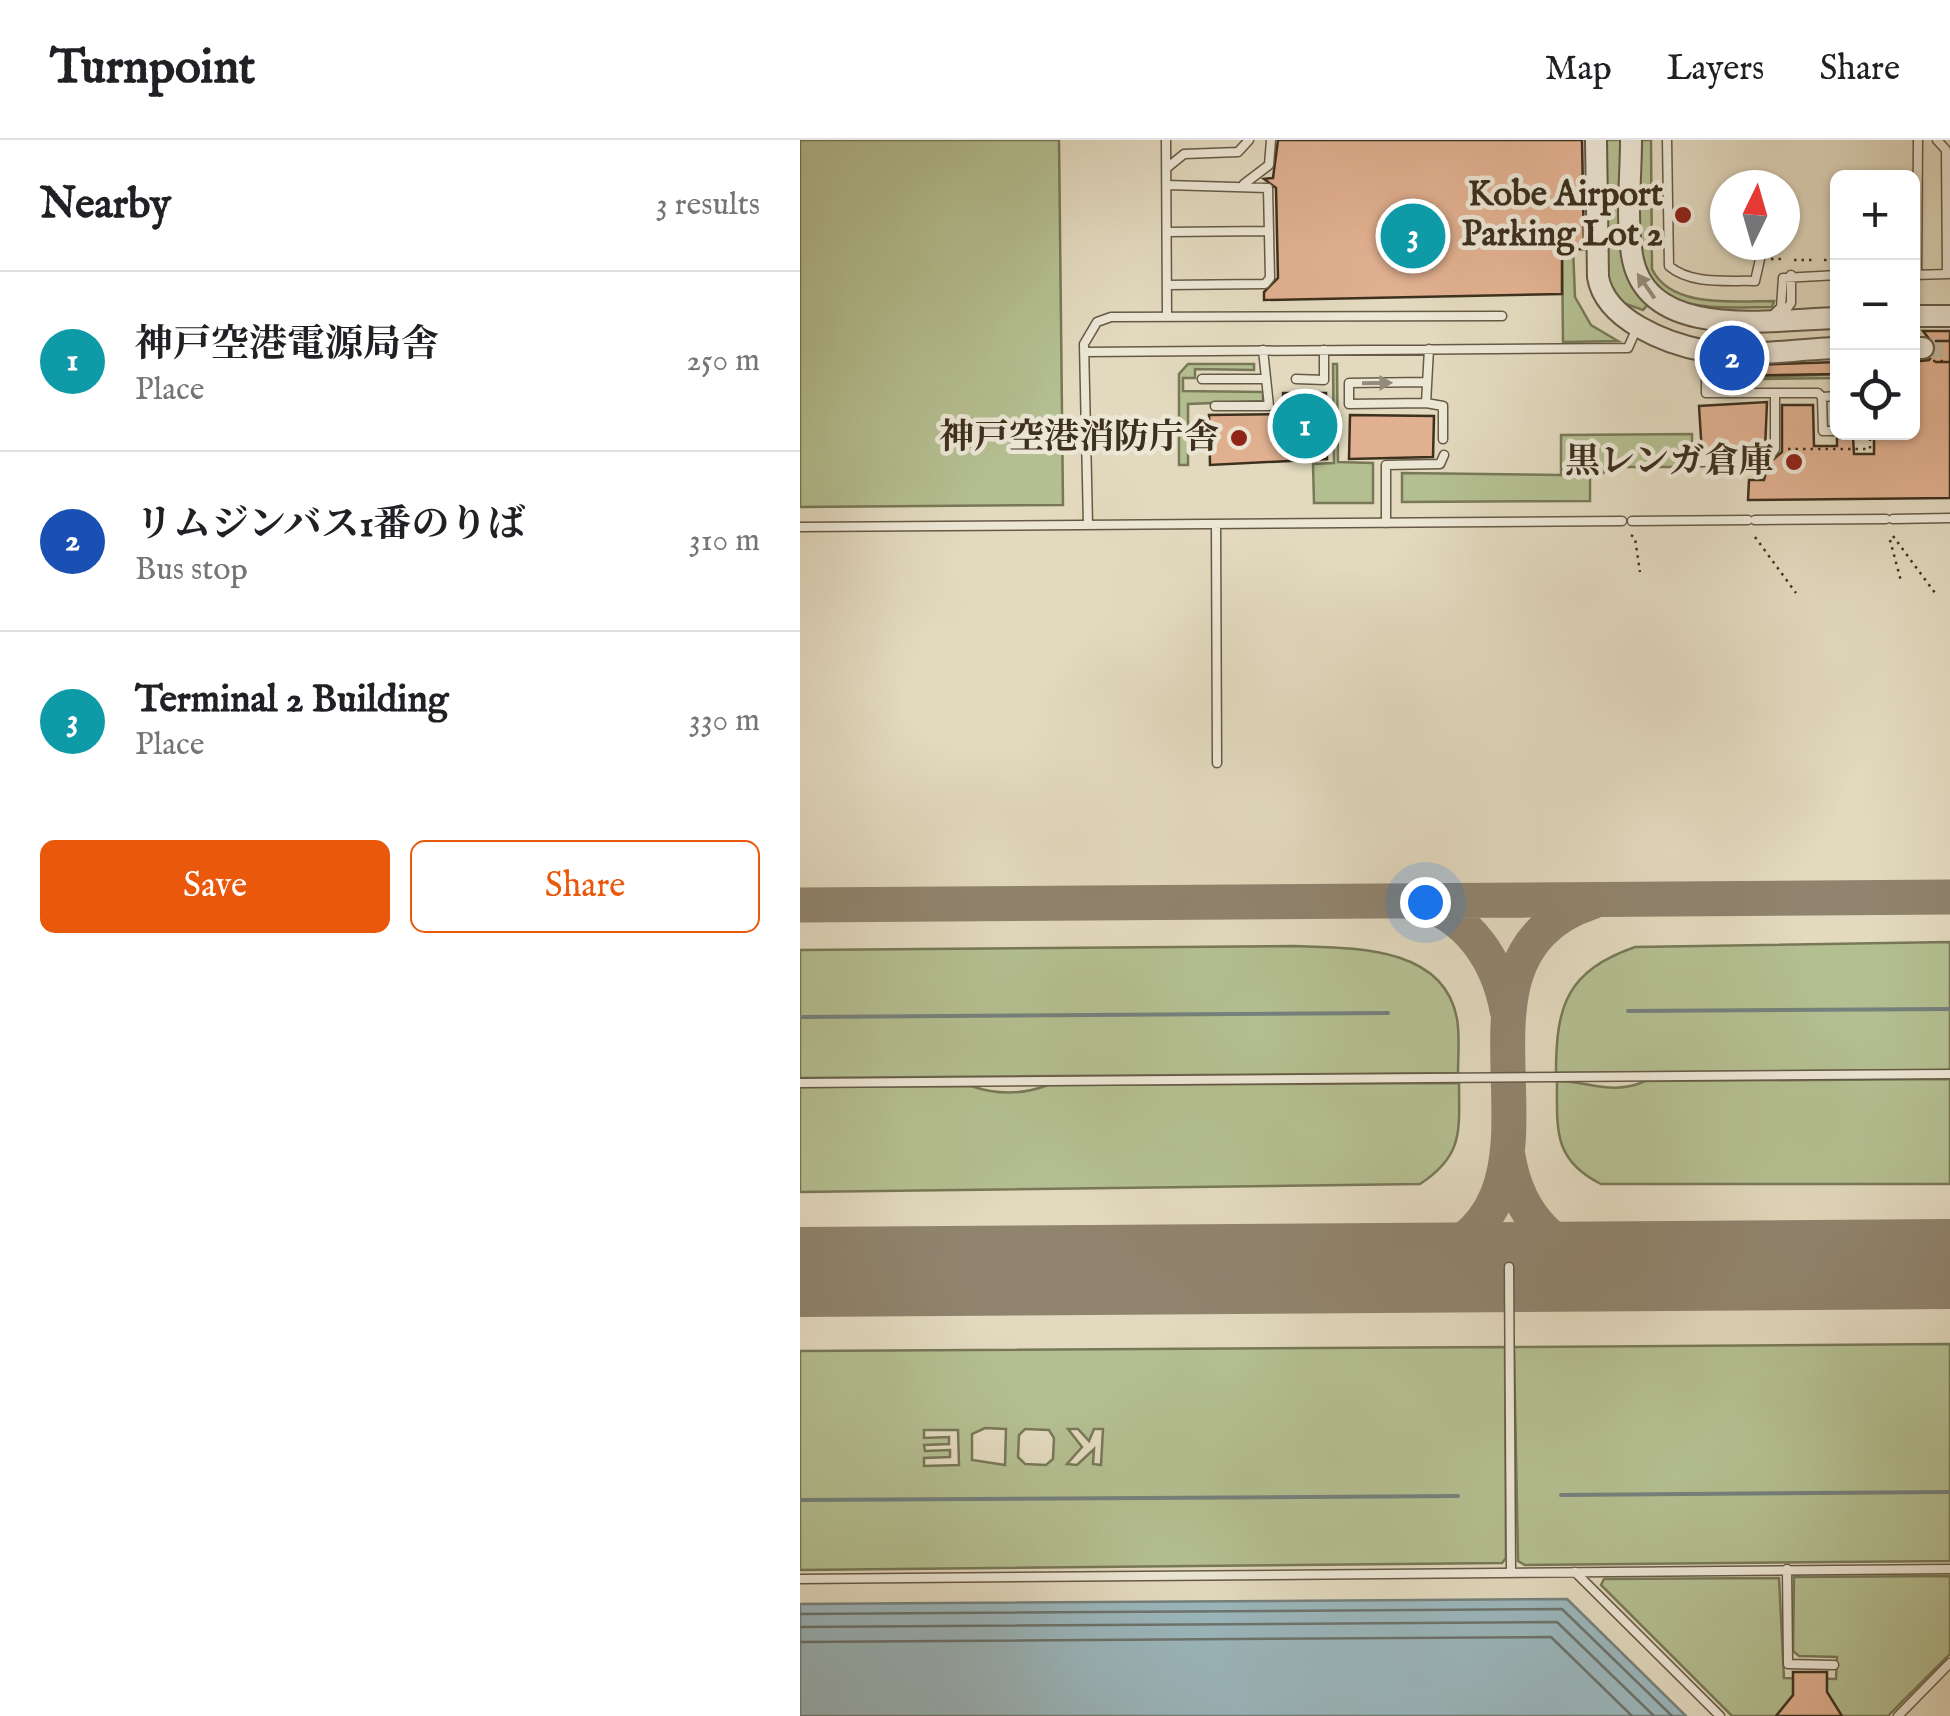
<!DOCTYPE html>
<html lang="en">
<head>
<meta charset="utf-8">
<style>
	:root { --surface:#fff; --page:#f6f6f6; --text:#202124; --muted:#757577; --line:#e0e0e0; --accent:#ea580c }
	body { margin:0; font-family:"IM FELL English","Noto Serif JP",serif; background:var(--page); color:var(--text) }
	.controls { position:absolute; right:30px; top:30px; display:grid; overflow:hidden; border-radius:15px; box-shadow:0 2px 8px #0004 }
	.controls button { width:90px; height:90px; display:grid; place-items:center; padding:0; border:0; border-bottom:2px solid var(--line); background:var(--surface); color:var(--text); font:50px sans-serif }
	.compass { position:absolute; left:910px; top:30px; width:90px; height:90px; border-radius:50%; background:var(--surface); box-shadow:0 2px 8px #0004; rotate:5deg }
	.you { position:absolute; left:625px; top:762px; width:35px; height:35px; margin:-25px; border:8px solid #fff; border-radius:50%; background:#1a73e8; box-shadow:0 0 0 15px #1a73e833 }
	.badge { display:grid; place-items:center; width:65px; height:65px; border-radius:50%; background:var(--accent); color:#fff; font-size:32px; font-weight:700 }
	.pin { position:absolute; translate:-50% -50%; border:5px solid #fff; box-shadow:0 2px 10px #0006 }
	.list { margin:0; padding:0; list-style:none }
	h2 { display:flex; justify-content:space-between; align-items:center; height:130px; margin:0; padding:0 40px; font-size:42px }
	h2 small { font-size:32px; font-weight:400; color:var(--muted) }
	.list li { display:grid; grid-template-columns:65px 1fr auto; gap:30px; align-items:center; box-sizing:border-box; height:180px; padding:0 40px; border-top:2px solid var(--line) }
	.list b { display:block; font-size:38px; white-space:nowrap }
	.list p { margin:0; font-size:32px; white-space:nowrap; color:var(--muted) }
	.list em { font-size:32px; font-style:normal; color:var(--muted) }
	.actions { display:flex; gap:20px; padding:30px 40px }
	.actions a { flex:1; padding:22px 0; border:2px solid var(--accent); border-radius:15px; text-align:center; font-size:35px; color:var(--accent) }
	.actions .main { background:var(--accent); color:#fff }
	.icon { flex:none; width:55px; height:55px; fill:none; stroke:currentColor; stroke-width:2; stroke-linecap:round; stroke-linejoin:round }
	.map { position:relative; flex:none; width:1150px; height:1576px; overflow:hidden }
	header { display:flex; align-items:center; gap:60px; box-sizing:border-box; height:140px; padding:0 50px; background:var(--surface); border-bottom:2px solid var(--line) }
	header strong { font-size:48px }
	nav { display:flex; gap:55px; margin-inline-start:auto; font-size:35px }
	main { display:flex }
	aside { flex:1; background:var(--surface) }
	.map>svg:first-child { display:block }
	.green { fill:#b4bf91; stroke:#787858; stroke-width:2.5; fill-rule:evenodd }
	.water { fill:#9bb7bd; stroke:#75817d; stroke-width:2.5 }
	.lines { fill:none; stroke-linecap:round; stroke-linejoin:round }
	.shore { stroke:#6c746e; stroke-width:2.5 }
	.stream { stroke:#75817d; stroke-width:4 }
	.taxiway { stroke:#90846e; stroke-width:35 }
	.runway { stroke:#90846e; stroke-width:90 }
	.building { fill:#e1b090; stroke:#3d301e; stroke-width:2.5 }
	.tertiary-tunnel { stroke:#c1b79e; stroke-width:20; stroke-dasharray:20 10; stroke-linecap:butt }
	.service-casing { stroke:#665a46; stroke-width:11 }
	.tertiary-casing { stroke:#665a46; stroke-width:24 }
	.path { stroke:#3d301e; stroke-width:2.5; stroke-dasharray:2.5 5; stroke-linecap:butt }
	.service { stroke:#ece6d5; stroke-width:8 }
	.tertiary { stroke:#ece6d5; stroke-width:20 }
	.tram { stroke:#3d301e; stroke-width:2.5 }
	.oneway { fill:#948b7a }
	.poi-dot { fill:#8f2418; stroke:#ece6d5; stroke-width:4 }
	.labels { text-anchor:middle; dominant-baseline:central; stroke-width:9; stroke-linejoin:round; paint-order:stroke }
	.poi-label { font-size:35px; font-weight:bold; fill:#3d301e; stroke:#ece6d5; text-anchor:end }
</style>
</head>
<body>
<header>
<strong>Turnpoint</strong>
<nav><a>Map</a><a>Layers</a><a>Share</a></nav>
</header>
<main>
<aside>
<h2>Nearby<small>3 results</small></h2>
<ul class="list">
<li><span class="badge" style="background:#0f9aa8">1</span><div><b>神戸空港電源局舎</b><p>Place</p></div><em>250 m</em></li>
<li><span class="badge" style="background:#1a4fb4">2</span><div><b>リムジンバス1番のりば</b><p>Bus stop</p></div><em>310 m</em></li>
<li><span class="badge" style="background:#0f9aa8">3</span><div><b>Terminal 2 Building</b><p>Place</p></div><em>330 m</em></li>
</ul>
<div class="actions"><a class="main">Save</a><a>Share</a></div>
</aside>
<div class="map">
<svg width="1150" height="1576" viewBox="0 0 1150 1576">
	<rect width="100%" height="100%" fill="#e2d9be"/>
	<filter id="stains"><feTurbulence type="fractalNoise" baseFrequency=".002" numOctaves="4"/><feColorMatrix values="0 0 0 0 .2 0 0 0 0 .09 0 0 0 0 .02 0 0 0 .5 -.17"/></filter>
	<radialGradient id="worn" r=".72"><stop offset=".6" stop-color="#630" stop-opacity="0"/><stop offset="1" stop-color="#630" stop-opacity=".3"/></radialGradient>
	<path class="green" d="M0,0H259L263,365L0,367Z
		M802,0H824L849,163L843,170L823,163L806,141Z
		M842,0H851L852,129C871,169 936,161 974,161L972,167C942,167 899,171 872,158C823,134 841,45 842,0Z
		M761,6L769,11L775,157L791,185L818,201L763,202Z
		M388,224H454V230L395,229V238H383V251L463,252V261L388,264V325H379V234Z
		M533,224H537L538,322L573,323V363H514L513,324L534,323Z
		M1038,234L1037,238L955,239L954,244H918L913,239Z
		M892,294V327H810L802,334L790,335V361L602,362V333L761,335V295Z
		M1150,802V930L756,933C756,865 767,831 835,807Z
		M495,806C551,808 644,805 657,879C660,896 658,916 658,933L0,938V810Z
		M1150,939V1044H801C753,1020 757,990 757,941C788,941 814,956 845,941Z
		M659,943C659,991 664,1015 620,1044L0,1052V947L171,946C197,955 222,955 248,945Z
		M1150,1204V1421L725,1425L718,1421L714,1207Z
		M705,1207L706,1418L702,1423L0,1430V1211ZM206,1289L205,1325L172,1320V1294L185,1288ZM225,1289L249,1290L254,1298L253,1319L246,1325L225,1324L218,1317L219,1295ZM268,1289H278L289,1301L294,1289H303L301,1325L293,1324L294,1309L277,1325L267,1324L282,1307ZM158,1290L159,1325L124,1326V1318L150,1317V1310L125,1311L124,1305L149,1304V1297L124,1298V1290Z
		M1150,1436V1514L1088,1576H932L801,1445L804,1439L979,1438L984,1538L1036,1539L1037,1517L999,1516L993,1511L994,1437Z"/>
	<path class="water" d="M767,1459L886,1576H0V1464Z"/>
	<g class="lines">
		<path class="shore" d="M0,1474L762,1469L872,1576
			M0,1487L757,1482L854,1576
			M0,1502L751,1497L832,1576"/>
		<path class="stream" d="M828,871L1150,869
			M0,877L588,873
			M761,1355L1150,1352
			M0,1360L658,1356"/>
		<path class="taxiway" d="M619,762C669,776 698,821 707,870
			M0,765L1150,757
			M708,1016C718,1078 757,1116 818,1127
			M596,1128C820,1082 607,824 792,762"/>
		<path class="runway" d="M0,1132L1150,1124"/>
	</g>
	<path class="building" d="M478,0H782L784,109L762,110V154L464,160V152L478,138L476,48L464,39L473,38Z
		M1123,191H1150V358L948,360L949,340H964L968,324L982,312V265H1013L1014,306H1037V298L1053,297L1054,314H1074V292H1112V222L1129,220L1137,209Z
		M1038,222V234L916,236V226Z
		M483,253H526L527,319L410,325L409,275L483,274Z
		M967,262L965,310L902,314L899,266Z
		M550,275L634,276L633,317L549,319Z
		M993,1532H1027V1552L1042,1576H976L993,1555Z"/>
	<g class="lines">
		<path class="tertiary-tunnel" d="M1123,208H1150"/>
		<defs>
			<path id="service" d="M366,0L367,177
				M867,0L869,126C891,145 928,140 955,141L960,119
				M1137,0L1146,10L1147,134
				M368,27L384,14L438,12L449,0
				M444,44L469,25L471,0
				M367,45L468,48L470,138L465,144L367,145
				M367,92L469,91
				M1112,135L1148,134
				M1117,135L1118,0
				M973,175L981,167L983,138L1038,135
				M981,177L991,163V135
				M284,212L828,208L836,190
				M906,215V253H1018L1022,257
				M402,239H462
				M496,239L524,240V210
				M625,242L549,243V264L626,263L629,209
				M1038,256L1022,257L1023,291H1038
				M626,263L643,266V299
				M415,266H469L463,210
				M900,322L954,321L970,316L975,309V253
				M1093,379L1150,378
				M955,380L1086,379
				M832,381L948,380
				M586,383V325L640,324L644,315
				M416,384L417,623
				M288,385L284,204L297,182L311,177L702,176
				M0,387L822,381
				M0,943L1150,934
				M709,1127L711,1433
				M987,1429L988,1524L1034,1525
				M775,1432L920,1576
				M0,1439L1150,1429
				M1098,1576L1150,1523"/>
			<path id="tertiary" d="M796,0L798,137C805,180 867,204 906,211C947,218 996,209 1038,208
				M831,0C831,37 826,78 832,115C846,203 973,179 1038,178
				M1112,176H1150
				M1112,208H1123"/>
		</defs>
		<use href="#service" class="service-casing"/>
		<use href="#tertiary" class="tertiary-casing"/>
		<path class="path" d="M971,119H985
			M994,120H1016
			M1024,120H1036L1038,115
			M1133,221H1148
			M988,309H1070V292
			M831,395L835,398L840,432
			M1093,396L1135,453
			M955,397L996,453
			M1090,400L1101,441"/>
		<use href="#service" class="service"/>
		<use href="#tertiary" class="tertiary"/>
		<path class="tram" d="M1136,201H1150
			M1136,222H1150"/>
	</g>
	<defs><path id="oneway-solid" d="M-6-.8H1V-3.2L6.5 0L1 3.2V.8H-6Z" transform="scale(2.5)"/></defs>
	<g class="oneway">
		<use href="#oneway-solid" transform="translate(846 146) rotate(-125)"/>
		<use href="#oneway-solid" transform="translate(577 243) rotate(-1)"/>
	</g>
	<g class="poi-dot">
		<circle cx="883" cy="75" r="10"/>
		<circle cx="439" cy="298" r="10"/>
		<circle cx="994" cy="322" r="10"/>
	</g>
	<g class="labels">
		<g class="poi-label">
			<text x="863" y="55">Kobe Airport<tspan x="863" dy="40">Parking Lot 2</tspan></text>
			<text x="419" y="298">神戸空港消防庁舎</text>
			<text x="974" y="322">黒レンガ倉庫</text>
		</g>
	</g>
	<rect width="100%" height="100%" filter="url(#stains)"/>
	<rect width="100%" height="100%" fill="url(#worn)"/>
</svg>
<div class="controls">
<button>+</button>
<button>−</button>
<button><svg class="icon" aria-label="locate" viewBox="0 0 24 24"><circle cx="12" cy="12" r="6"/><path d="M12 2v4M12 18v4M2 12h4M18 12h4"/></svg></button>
</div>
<svg class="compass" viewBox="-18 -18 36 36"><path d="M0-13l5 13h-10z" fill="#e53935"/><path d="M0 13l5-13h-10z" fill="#757577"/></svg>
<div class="you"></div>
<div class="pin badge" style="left:505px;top:286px;background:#0f9aa8">1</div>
<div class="pin badge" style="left:932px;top:218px;background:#1a4fb4">2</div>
<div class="pin badge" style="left:613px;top:96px;background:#0f9aa8">3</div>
</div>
</main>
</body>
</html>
